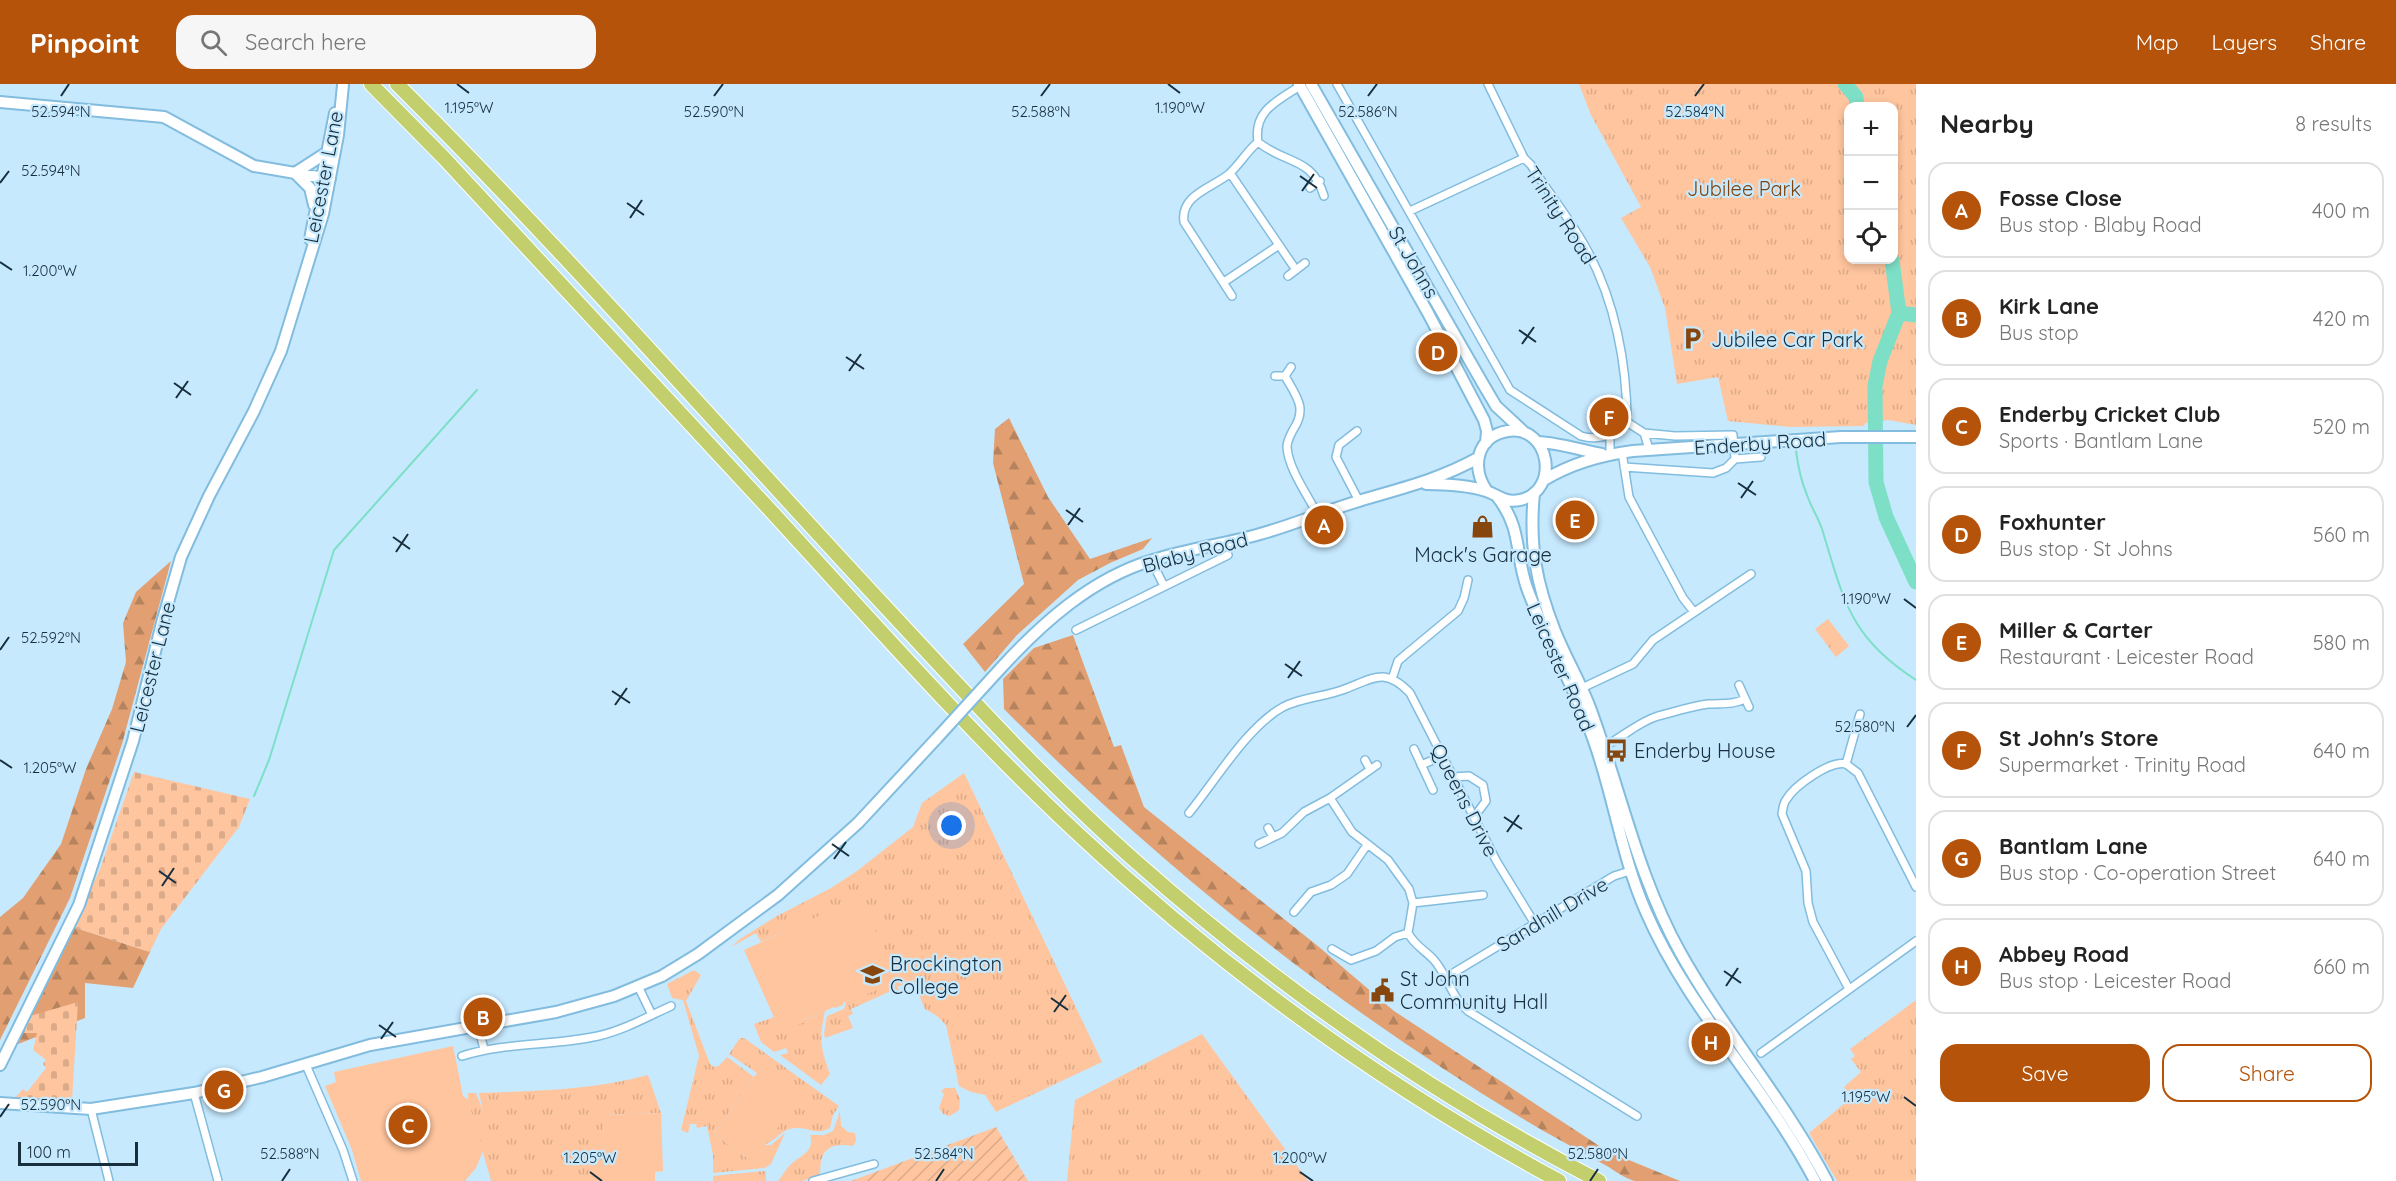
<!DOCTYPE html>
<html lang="en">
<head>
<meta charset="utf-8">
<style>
	:root { --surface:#fff; --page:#f6f6f6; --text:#222; --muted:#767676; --line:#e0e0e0; --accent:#b45309 }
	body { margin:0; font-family:Quicksand,sans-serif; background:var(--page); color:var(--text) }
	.controls { position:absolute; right:18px; top:18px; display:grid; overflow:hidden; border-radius:12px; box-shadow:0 3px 9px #0003 }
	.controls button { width:54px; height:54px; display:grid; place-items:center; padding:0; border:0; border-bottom:2px solid var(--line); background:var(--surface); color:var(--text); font:30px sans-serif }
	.scale { position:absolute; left:18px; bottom:15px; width:120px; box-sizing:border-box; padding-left:6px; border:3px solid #182f3d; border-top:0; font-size:16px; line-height:21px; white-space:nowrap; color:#182f3d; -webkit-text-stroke:4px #c6e9fe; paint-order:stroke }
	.you { position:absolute; left:952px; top:742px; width:21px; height:21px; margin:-15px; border:4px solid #fff; border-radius:50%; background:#1a73e8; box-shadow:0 0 0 9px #1a73e833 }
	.badge { display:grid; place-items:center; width:39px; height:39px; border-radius:50%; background:var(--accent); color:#fff; font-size:20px; font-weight:700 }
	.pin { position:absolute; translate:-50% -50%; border:3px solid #fff; box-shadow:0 2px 6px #0006 }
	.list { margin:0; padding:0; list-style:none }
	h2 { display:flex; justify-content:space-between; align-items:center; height:78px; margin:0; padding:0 24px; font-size:26px }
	h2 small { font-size:20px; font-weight:400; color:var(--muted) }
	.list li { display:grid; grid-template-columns:39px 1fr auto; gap:18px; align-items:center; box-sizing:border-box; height:96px; margin:0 12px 12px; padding:0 12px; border:2px solid var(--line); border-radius:18px }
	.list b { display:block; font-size:22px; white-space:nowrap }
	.list p { margin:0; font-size:20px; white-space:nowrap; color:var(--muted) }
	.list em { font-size:20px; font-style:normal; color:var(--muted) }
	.actions { display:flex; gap:12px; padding:18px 24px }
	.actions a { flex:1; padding:14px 0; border:2px solid var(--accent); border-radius:18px; text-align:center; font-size:21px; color:var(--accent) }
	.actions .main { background:var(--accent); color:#fff }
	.icon { flex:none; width:33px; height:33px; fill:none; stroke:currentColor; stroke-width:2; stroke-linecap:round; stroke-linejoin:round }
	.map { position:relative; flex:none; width:1916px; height:1097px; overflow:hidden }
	header { display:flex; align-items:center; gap:36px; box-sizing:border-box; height:84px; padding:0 30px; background:var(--accent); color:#fff }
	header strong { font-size:28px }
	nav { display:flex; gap:33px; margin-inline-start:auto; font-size:21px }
	.search { width:420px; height:54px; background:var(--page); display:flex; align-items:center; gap:15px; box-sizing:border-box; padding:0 21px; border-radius:18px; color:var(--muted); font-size:22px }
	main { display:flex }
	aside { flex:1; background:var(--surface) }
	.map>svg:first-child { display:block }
	.grass { fill:url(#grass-tufts); fill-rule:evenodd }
	.forest { fill:url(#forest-firs) }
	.cemetery { fill:url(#cemetery-stones) }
	.garden { fill:url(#garden-furrows) }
	.pitch { fill:#ffc59e }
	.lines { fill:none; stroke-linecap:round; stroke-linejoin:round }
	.stream { stroke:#7edfc7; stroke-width:2 }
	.river { stroke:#7edfc7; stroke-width:15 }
	.street-casing { stroke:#82bcde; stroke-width:10 }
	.secondary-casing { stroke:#82bcde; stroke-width:14 }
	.highway-casing { stroke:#fff; stroke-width:16 }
	.street { stroke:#fff; stroke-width:7 }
	.secondary { stroke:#fff; stroke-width:10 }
	.highway { stroke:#c2cf6c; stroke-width:14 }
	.secondary-bridge-casing { stroke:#82bcde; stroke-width:14; stroke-linecap:butt }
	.secondary-bridge { stroke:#fff; stroke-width:10 }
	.ticks { fill:none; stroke:#182f3d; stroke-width:2 }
	.labels { text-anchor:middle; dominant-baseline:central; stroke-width:4.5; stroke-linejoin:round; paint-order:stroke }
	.street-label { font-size:20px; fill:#182f3d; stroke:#c6e9fe }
	.park-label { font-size:20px; fill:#7f420c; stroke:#c6e9fe }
	.poi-label { font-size:20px; fill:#182f3d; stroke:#c6e9fe; text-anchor:start }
	.ticks-label { font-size:15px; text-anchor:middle; fill:#182f3d; stroke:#c6e9fe; stroke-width:4.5; stroke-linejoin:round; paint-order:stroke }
</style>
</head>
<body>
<header>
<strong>Pinpoint</strong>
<div class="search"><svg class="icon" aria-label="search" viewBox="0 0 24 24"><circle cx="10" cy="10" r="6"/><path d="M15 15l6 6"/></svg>Search here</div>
<nav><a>Map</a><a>Layers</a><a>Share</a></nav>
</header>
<main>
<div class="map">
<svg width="1916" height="1097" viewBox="0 0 1916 1097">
	<defs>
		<pattern id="grass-tufts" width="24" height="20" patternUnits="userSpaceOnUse" patternTransform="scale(1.5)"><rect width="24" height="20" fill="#ffc59e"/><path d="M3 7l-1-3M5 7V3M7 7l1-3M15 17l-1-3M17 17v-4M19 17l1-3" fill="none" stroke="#daaa89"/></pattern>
		<pattern id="forest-firs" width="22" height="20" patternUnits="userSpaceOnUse" patternTransform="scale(1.5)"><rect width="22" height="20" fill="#e2a072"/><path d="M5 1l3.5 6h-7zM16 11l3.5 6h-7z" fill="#b6835f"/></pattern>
		<pattern id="cemetery-stones" width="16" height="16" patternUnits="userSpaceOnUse" patternTransform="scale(1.5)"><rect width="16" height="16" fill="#ffc59e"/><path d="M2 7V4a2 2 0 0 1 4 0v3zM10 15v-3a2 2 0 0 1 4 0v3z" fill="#daaa89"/></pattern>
		<pattern id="garden-furrows" width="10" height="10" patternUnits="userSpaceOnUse" patternTransform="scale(1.5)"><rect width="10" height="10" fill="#ffc59e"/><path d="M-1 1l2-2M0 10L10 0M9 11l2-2" fill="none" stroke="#daaa89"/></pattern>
	</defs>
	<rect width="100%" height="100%" fill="#c6e9fe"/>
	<path class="grass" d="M1579,0H1916V341L1888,336L1865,339L1864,342L1790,343L1728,337L1718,293L1677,300L1665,224L1650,183L1621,134L1641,123L1591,31ZM1894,22V176H1848V22Z
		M1828,535L1849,562L1836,573L1815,545Z
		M964,689L1102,978L996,1028L985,1011L971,1008L959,1002L946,941L937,932L925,925L913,896L897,903L900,909L894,912L891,907L851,925L853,930L848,932L853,944L825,954L824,950L827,932L844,925L846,918L879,903L861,814L761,858L756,849L731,863L740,855L777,832L831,804L857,787L913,743L922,719Z
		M694,886L701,891L686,917L710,980L714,983L719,982L727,973L754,993L714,1050L753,1078L765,1061H771L785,1049L771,1080L765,1084L713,1089V1071L707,1042L697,1044L696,1040H690L688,1049L681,1046L699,972L683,916L672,914L667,900Z
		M1916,916V1097H1837L1809,1049L1852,1013L1844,1003L1861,988L1851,975L1855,972L1850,965Z
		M825,927C819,956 820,962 830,990L821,1001L780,971L788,969L786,964L774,968L761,958L754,940L774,933L780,947Z
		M1202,950L1308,1097H1067L1075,1016Z
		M740,954H744L839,1022L833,1031L830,1044C816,1052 809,1043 796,1044C782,1044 777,1056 766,1060L798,1014L759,986L757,989L729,970Z
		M648,991L661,1029L603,1031L605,1089H591V1097H491L468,1016V1009H476L483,1027L479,1009C536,1007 592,1006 648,991Z
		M945,1004H955L960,1015L959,1026L950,1032L943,1030L939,1024L944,1010L941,1007Z
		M840,1028L841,1042L848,1048L855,1049L856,1057L853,1062C839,1060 825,1060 821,1077C820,1082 821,1087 819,1092L802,1097H778C782,1092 786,1085 790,1081C801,1071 815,1068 810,1051H824L833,1047Z
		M764,1087L766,1088V1097H713V1092Z"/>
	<path class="forest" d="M1009,334L1048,413L1090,475L1152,454L1143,465L1110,479L1078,496L1017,551L985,588L963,560L1024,500L993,379L995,345Z
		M171,477L122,660L70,814L0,956V833L23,814L61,760L86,685L112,625L126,578L123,539L136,508Z
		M1073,551L1114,663L1121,661L1144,723L1319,863L1394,927L1607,1067L1680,1097C1667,1097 1649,1097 1635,1097C1626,1095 1615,1087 1607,1082C1578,1066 1548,1050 1520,1033C1331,919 1159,781 1004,625L1003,595L1034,564Z
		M73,843L150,868L133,904L85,899V934L13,962Z"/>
	<path class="cemetery" d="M134,688L250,715L239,743L161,845L150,868L73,843L100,785Z
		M78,918L72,1017L14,1015L23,1005L27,1008L46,984L43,980L46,976L33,966L37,949H24L30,932Z"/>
	<path class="garden" d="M996,1043L1028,1097H851Z"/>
	<path class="pitch" d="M861,813L896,895L879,903L880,905L843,919V921L835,924L834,923L804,936L805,938L780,947L744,866Z
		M453,962L463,1012L468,1016L483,1067L476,1084L465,1097H361L352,1066L325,1002L336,998L334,988Z
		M759,986L799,1014L753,1078L714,1050Z
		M661,1029L663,1087L655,1088V1097H591V1089H605L603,1031Z"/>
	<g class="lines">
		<path class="stream" d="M1796,367C1798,382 1801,397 1807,411C1811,423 1818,433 1822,445C1844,516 1849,553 1916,596
			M254,712L269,676L334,466L477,306"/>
		<path class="river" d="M1845,0L1856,13L1857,22
			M1892,176L1899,229L1880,277L1875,302L1876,398L1886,433L1916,498
			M1899,229L1916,231"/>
		<defs>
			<path id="street" d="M1337,0L1510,306L1581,352C1599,357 1614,351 1627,338
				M1488,0L1524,74L1531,81C1549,110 1571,136 1587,166C1615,217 1627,280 1627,338
				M1300,2C1277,17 1253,27 1258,58C1286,81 1312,72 1324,112
				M1230,89L1296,186
				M1310,104L1320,97
				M1410,127L1524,74
				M1288,192L1305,179
				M1224,198L1279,161
				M1232,212L1184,138C1180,111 1212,104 1229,90C1240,80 1247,67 1258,58
				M1275,292H1285L1291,283
				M1285,292C1296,312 1308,324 1293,346C1290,352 1287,357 1287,363C1288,384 1308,412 1318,431
				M1627,338L1644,349L1649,365
				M1357,347L1339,361L1336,373L1359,417
				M1644,349L1675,352L1733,351L1735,375
				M1610,352V369
				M1622,368L1629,413L1683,514L1694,528
				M1624,383L1713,389L1726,384L1735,375L1761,373
				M1151,476L1164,502
				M1076,546L1228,471
				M1392,595L1398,577L1405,571L1458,527L1464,514L1468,496
				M1739,601L1749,623
				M1582,604L1633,580L1653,556L1751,490
				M1860,630L1846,680L1858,689L1916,803
				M1605,662C1623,653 1638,638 1658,632C1674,628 1692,622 1708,620C1723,619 1732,621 1745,615
				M1414,665L1433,706
				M1365,676L1370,685
				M1846,680C1830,676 1794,702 1786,716C1783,720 1783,725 1782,730L1806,787L1808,819L1813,838L1849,905
				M1377,681L1330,714L1352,748L1388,776L1409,805L1413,819L1408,849C1415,862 1425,866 1434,876C1448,892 1451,913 1468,927L1637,1032
				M1421,681L1443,672
				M1453,693L1469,692L1483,701L1486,717L1474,733
				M1189,729C1216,696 1247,643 1283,623C1302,613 1325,613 1345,605C1374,594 1385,583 1410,609L1497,778L1535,840
				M1268,744L1273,753
				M1259,760L1282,749L1304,728L1330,714
				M1413,819L1483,811
				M1294,828L1311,808L1331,801L1347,790L1367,761
				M1332,865L1351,876L1376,867L1395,853L1408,849
				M1445,894L1614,792L1630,787
				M638,902L652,931
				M478,942L484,965
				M1761,969L1916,857
				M462,972C506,958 553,962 598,952C624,946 647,933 671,922
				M306,981L343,1066L353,1097
				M194,1009L218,1097
				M91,1025L109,1097
				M813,1097L874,1080"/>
			<path id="secondary" d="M1299,0L1428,229L1484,336L1487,347L1486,359
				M1311,0L1483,300L1496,322L1525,349
				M0,18L164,33L254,82L330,95
				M295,89L310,104L314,121
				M295,89L326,69
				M310,155L335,29
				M1538,358C1560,359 1580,366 1602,370
				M1544,396C1572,379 1601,371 1633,367L1841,353H1916
				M1426,400C1445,400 1467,401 1486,407C1499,411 1503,419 1520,416C1561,407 1550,341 1508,347C1476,352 1471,384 1487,407
				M1534,409C1529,461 1536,499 1555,547C1565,572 1579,596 1589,621C1620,703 1637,791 1680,868C1724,947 1785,1017 1827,1097
				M1498,414C1522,444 1515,471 1527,504C1547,559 1579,610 1597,666C1615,720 1623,776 1646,828C1688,925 1766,1003 1815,1097
				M1000,585C1042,539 1092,494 1153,476C1188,465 1225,460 1260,450C1293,441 1325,427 1359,417C1402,404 1438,396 1478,374
				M0,981L79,821L133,657L162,539L181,473L209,412L254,327L281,267L323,130L338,51L343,1
				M0,1019L91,1025L194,1009L262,993L370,961L556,928L614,912L662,892L698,870L778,811L858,739L937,654"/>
			<path id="highway" d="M371,0L444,74C553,191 662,309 771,427C871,536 969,648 1077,749C1221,884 1385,1003 1559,1097
				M397,0C564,166 719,344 880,517C962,605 1043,695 1133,775C1274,900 1432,1011 1599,1097"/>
		</defs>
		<use href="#street" class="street-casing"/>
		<use href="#secondary" class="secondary-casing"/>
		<use href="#highway" class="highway-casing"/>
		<use href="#street" class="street"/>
		<use href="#secondary" class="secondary"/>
		<use href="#highway" class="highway"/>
		<defs>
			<path id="secondary-bridge" d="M937,654L1000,585"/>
		</defs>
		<use href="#secondary-bridge" class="secondary-bridge-casing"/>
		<use href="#secondary-bridge" class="secondary-bridge"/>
	</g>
	<path class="ticks" d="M457,0L469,9M1168,0L1180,9M61,12L69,0M714,12L723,0M1041,12L1050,0M1368,12L1377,0M1695,12L1704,0M1300,92L1317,104M0,99L9,87M1302,107L1314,90M627,119L644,131M630,134L642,116M0,178L12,186M1519,246L1536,258M1522,260L1534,243M846,273L864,285M849,287L861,270M174,299L191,311M176,314L188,297M1738,399L1756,411M1741,414L1753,397M1066,426L1083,438M1068,441L1080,424M393,453L410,465M396,468L408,450M1904,515L1916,524M0,566L9,553M1285,580L1302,592M1288,594L1300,577M612,607L630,619M615,621L627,604M1907,643L1916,631M0,676L12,684M1504,733L1522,745M1507,748L1519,731M832,760L849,772M834,775L846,758M159,787L176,799M162,802L174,784M1724,887L1741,899M1726,902L1738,884M1051,914L1068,926M1054,928L1066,911M379,941L396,953M381,955L393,938M1904,1013L1916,1022M0,1033L9,1020M590,1088L602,1097M1300,1088L1313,1097M282,1097L290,1085M936,1097L944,1085M1590,1097L1598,1085"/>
	<defs>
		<symbol id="parking-bare" viewBox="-9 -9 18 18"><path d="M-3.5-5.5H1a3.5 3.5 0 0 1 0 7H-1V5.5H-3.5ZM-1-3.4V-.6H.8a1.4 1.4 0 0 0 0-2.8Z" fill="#86460d" stroke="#c6e9fe" stroke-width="2.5" paint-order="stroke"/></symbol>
		<symbol id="shop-bare" viewBox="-9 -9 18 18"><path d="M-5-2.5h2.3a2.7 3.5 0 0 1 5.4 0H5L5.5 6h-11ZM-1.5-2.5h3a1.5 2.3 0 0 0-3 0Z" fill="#86460d" stroke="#c6e9fe" stroke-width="2.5" paint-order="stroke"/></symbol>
		<symbol id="bus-bare" viewBox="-9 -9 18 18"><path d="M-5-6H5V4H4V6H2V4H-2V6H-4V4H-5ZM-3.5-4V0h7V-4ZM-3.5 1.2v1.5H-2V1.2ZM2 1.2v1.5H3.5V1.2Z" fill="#86460d" stroke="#c6e9fe" stroke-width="2.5" paint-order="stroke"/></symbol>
		<symbol id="school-bare" viewBox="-9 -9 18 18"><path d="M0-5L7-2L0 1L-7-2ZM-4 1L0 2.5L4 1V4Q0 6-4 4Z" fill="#86460d" stroke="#c6e9fe" stroke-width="2.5" paint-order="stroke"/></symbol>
		<symbol id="civic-bare" viewBox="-9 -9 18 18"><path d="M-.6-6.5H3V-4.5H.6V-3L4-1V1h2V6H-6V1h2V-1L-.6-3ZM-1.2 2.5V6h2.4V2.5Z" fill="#86460d" stroke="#c6e9fe" stroke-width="2.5" paint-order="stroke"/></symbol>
	</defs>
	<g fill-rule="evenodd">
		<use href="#parking-bare" x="1676" y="238" width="33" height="33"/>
		<use href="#shop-bare" x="1466" y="426" width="33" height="33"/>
		<use href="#bus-bare" x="1600" y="650" width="33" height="33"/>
		<use href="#school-bare" x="856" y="874" width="33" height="33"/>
		<use href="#civic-bare" x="1366" y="890" width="33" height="33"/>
	</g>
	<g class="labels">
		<g class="street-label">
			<text transform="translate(323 93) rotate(-79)">Leicester Lane</text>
			<text transform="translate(1561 131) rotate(57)">Trinity Road</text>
			<text transform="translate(1414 178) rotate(60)">St Johns</text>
			<text transform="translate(1760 359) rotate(-4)">Enderby Road</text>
			<text transform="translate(1195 468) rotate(-15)">Blaby Road</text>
			<text transform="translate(152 583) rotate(-76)">Leicester Lane</text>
			<text transform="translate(1561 583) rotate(66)">Leicester Road</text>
			<text transform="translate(1465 716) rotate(63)">Queens Drive</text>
			<text transform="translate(1552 830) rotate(-31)">Sandhill Drive</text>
		</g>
		<g class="park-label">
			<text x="1744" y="104">Jubilee Park</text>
		</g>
		<g class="poi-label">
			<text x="1711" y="255">Jubilee Car Park</text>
			<text x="1483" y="470" text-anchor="middle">Mack's Garage</text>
			<text x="1634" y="666">Enderby House</text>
			<text x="890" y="879">Brockington<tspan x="890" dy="23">College</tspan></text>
			<text x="1400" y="894">St John<tspan x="1400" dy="23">Community Hall</tspan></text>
		</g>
	</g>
	<g class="ticks-label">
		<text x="469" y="29">1.195°W</text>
		<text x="1180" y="29">1.190°W</text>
		<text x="61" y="33">52.594°N</text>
		<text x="714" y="33">52.590°N</text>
		<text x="1041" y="33">52.588°N</text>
		<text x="1368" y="33">52.586°N</text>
		<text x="1695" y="33">52.584°N</text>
		<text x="51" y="92">52.594°N</text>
		<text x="50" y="192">1.200°W</text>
		<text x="1866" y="520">1.190°W</text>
		<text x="51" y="559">52.592°N</text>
		<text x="1865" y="648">52.580°N</text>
		<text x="50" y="689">1.205°W</text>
		<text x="1866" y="1018">1.195°W</text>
		<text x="51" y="1026">52.590°N</text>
		<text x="290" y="1075">52.588°N</text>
		<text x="944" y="1075">52.584°N</text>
		<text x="1598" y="1075">52.580°N</text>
		<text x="590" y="1079">1.205°W</text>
		<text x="1300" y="1079">1.200°W</text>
	</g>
</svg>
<div class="controls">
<button>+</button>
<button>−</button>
<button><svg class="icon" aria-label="locate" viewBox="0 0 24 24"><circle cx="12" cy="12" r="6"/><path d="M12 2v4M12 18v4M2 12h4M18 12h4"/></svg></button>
</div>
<div class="scale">100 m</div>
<div class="you"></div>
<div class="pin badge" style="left:1324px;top:441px">A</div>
<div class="pin badge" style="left:483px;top:933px">B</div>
<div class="pin badge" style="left:408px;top:1041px">C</div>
<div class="pin badge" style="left:1438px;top:268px">D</div>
<div class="pin badge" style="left:1575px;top:436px">E</div>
<div class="pin badge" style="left:1609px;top:333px">F</div>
<div class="pin badge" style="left:224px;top:1006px">G</div>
<div class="pin badge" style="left:1711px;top:958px">H</div>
</div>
<aside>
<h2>Nearby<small>8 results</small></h2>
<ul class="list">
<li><span class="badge">A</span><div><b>Fosse Close</b><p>Bus stop · Blaby Road</p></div><em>400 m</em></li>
<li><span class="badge">B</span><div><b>Kirk Lane</b><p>Bus stop</p></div><em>420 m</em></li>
<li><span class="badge">C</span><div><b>Enderby Cricket Club</b><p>Sports · Bantlam Lane</p></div><em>520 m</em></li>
<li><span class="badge">D</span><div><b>Foxhunter</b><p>Bus stop · St Johns</p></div><em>560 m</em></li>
<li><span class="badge">E</span><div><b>Miller &amp; Carter</b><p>Restaurant · Leicester Road</p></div><em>580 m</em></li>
<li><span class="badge">F</span><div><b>St John's Store</b><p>Supermarket · Trinity Road</p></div><em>640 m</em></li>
<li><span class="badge">G</span><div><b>Bantlam Lane</b><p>Bus stop · Co-operation Street</p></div><em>640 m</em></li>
<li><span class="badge">H</span><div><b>Abbey Road</b><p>Bus stop · Leicester Road</p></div><em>660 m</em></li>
</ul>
<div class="actions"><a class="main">Save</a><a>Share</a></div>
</aside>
</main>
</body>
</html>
